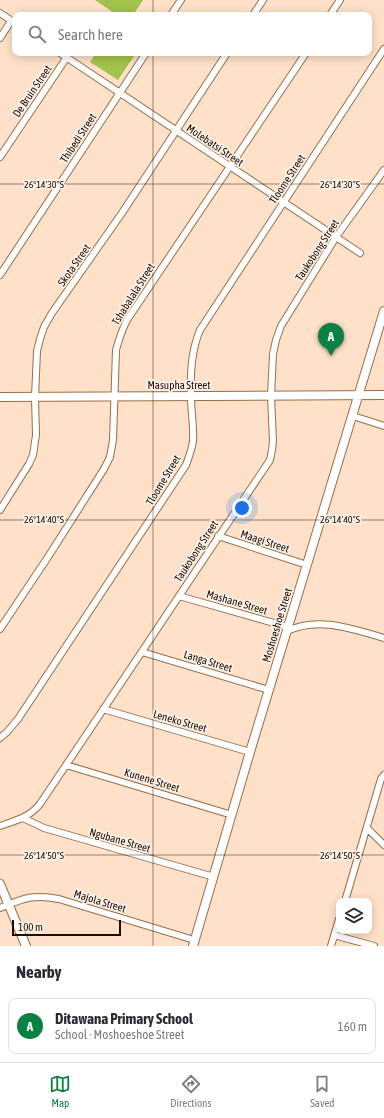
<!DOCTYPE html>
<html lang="en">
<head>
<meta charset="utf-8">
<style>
	:root { --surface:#fff; --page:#f2f2f3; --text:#2b2b33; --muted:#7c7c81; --line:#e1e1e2; --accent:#0b8043 }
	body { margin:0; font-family:"Asap Condensed",sans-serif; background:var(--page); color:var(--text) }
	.controls { position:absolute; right:12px; bottom:12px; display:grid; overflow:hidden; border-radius:8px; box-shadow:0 2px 10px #0003 }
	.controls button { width:36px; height:36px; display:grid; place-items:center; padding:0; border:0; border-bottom:1px solid var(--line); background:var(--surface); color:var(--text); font:20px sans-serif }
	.scale { position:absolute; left:12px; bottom:10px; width:109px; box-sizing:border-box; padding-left:4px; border:2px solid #1d0e01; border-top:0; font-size:11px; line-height:14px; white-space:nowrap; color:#1d0e01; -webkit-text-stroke:3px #fcf2ea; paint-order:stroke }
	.you { position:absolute; left:242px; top:508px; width:14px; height:14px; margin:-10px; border:3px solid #fff; border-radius:50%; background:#1a73e8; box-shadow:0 0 0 6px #1a73e833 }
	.badge { display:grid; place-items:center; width:26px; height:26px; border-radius:50%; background:var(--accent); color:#fff; font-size:13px; font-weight:700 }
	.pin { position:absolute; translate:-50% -33px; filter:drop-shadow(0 1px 2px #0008) }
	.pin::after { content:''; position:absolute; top:21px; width:14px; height:12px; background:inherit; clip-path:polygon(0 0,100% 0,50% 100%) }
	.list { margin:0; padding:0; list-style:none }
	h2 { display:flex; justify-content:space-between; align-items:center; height:52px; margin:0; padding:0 16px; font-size:17px }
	h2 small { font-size:13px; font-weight:400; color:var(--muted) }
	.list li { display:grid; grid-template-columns:26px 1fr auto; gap:12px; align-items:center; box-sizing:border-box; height:56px; margin:0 8px 8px; padding:0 8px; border:1px solid var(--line); border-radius:8px }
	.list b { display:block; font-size:15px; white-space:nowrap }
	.list p { margin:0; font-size:13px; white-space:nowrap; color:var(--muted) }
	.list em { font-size:13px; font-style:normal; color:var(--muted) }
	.icon { flex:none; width:22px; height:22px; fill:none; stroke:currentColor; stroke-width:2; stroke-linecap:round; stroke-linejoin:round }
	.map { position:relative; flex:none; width:384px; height:946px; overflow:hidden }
	.search { position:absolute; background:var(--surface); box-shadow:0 2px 10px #0003; left:12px; right:12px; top:12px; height:44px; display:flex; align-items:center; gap:10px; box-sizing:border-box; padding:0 14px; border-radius:8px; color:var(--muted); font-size:15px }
	.sheet { height:116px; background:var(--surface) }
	nav { display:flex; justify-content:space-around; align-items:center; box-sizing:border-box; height:56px; border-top:1px solid var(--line); background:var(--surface); font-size:11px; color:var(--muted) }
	nav a { display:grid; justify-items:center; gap:2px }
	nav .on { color:var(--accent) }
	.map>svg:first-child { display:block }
	.green { fill:#a1c34b }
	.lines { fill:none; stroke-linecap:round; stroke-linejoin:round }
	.street-casing { stroke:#986f47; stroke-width:8 }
	.secondary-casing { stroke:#986f47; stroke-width:10 }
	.street { stroke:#fff; stroke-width:6 }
	.secondary { stroke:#fff; stroke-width:8 }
	.ticks { fill:none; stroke:#1d0e01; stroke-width:1; stroke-opacity:0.45 }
	.labels { text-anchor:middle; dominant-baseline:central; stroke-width:3.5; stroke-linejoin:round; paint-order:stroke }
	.street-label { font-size:11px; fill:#1d0e01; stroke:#fcf2ea }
	.ticks-label { font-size:10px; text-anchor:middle; fill:#1d0e01; stroke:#fcf2ea; stroke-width:3.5; stroke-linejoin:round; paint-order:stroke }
</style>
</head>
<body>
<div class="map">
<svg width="384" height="946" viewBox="0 0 384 946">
	<rect width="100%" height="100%" fill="#fee1c8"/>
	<path class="green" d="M95,0H143L133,15H117Z
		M96,53H136L118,80L90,62Z"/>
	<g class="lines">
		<defs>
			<path id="street" d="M0,13L15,23
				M171,15L181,0
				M253,15L263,0
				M330,15L340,0
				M0,38L11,21
				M60,53L360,253
				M0,157L67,57
				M0,275L146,53
				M353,416L384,426
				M0,510L29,464L33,455L36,435L35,397L37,351L40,339L44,327L52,313L122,213L227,53
				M218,536L307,565
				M179,596L288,627
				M0,629L48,557L104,469L110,457L113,440L116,350C119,339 122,330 127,320L306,53
				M287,631C319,616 352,629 384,638
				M142,652L269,690
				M103,709L250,752
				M0,738L7,732L18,719L186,465C189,457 192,449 193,441C194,426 191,412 191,397C190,374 191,351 200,330L384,49
				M66,765L232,815
				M23,818L44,828L214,877
				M0,826C15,821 30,817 40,804L270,460L272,450L273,441L271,396L273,354L276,340L281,326L336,237L384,170
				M367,828L384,845
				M345,901L381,779L384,775
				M0,908C24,898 33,894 59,899L194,940
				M334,935L374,946
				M331,946L339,919"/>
			<path id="secondary" d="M0,397L384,395
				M0,884L26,946
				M193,946L250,752L384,311"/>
		</defs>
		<use href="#street" class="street-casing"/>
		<use href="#secondary" class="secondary-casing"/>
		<use href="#street" class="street"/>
		<use href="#secondary" class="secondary"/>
	</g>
	<path class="ticks" d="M153,0V15M153,53V946M0,184H384M0,520H384M0,855H384"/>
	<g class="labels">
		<g class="street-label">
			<text transform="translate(32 91) rotate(-56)">De Bruin Street</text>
			<text transform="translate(78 138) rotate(-57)">Thibedi Street</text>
			<text transform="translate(215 145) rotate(34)">Molebatsi Street</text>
			<text transform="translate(287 179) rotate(-57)">Tloome Street</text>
			<text transform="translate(317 250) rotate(-57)">Taukobong Street</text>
			<text transform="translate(74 265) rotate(-55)">Skota Street</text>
			<text transform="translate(133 294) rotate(-58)">Tshabalala Street</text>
			<text x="179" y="385">Masupha Street</text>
			<text transform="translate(163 480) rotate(-59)">Tloome Street</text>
			<text transform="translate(265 541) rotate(18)">Maagi Street</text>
			<text transform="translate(196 551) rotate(-57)">Taukobong Street</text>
			<text transform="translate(237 602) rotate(16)">Mashane Street</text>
			<text transform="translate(277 625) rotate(-73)">Moshoeshoe Street</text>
			<text transform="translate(208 661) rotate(17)">Langa Street</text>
			<text transform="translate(180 721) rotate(16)">Leneko Street</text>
			<text transform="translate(152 780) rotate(17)">Kunene Street</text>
			<text transform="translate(120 840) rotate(16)">Ngubane Street</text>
			<text transform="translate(100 901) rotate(17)">Majola Street</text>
		</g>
	</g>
	<g class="ticks-label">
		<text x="44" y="188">26°14'30"S</text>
		<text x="340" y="188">26°14'30"S</text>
		<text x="44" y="523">26°14'40"S</text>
		<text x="340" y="523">26°14'40"S</text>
		<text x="44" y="859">26°14'50"S</text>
		<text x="340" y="859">26°14'50"S</text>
	</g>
</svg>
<div class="controls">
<button><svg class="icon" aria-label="layers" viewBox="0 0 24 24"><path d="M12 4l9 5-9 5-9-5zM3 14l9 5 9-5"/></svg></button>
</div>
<div class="scale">100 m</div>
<div class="you"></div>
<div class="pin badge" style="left:331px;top:356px">A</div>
<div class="search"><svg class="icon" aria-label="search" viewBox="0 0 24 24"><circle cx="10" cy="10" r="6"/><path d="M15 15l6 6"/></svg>Search here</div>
</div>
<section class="sheet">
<h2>Nearby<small></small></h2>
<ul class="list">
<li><span class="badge">A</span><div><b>Ditawana Primary School</b><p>School · Moshoeshoe Street</p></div><em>160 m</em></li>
</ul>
</section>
<nav>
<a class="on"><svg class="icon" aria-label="map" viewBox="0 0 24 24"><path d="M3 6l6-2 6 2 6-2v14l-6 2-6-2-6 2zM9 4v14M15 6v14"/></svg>Map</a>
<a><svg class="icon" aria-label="directions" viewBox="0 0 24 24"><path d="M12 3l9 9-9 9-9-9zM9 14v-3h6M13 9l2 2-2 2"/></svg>Directions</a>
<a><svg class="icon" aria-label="saved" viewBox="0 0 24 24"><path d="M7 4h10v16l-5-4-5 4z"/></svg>Saved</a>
</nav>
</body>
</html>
